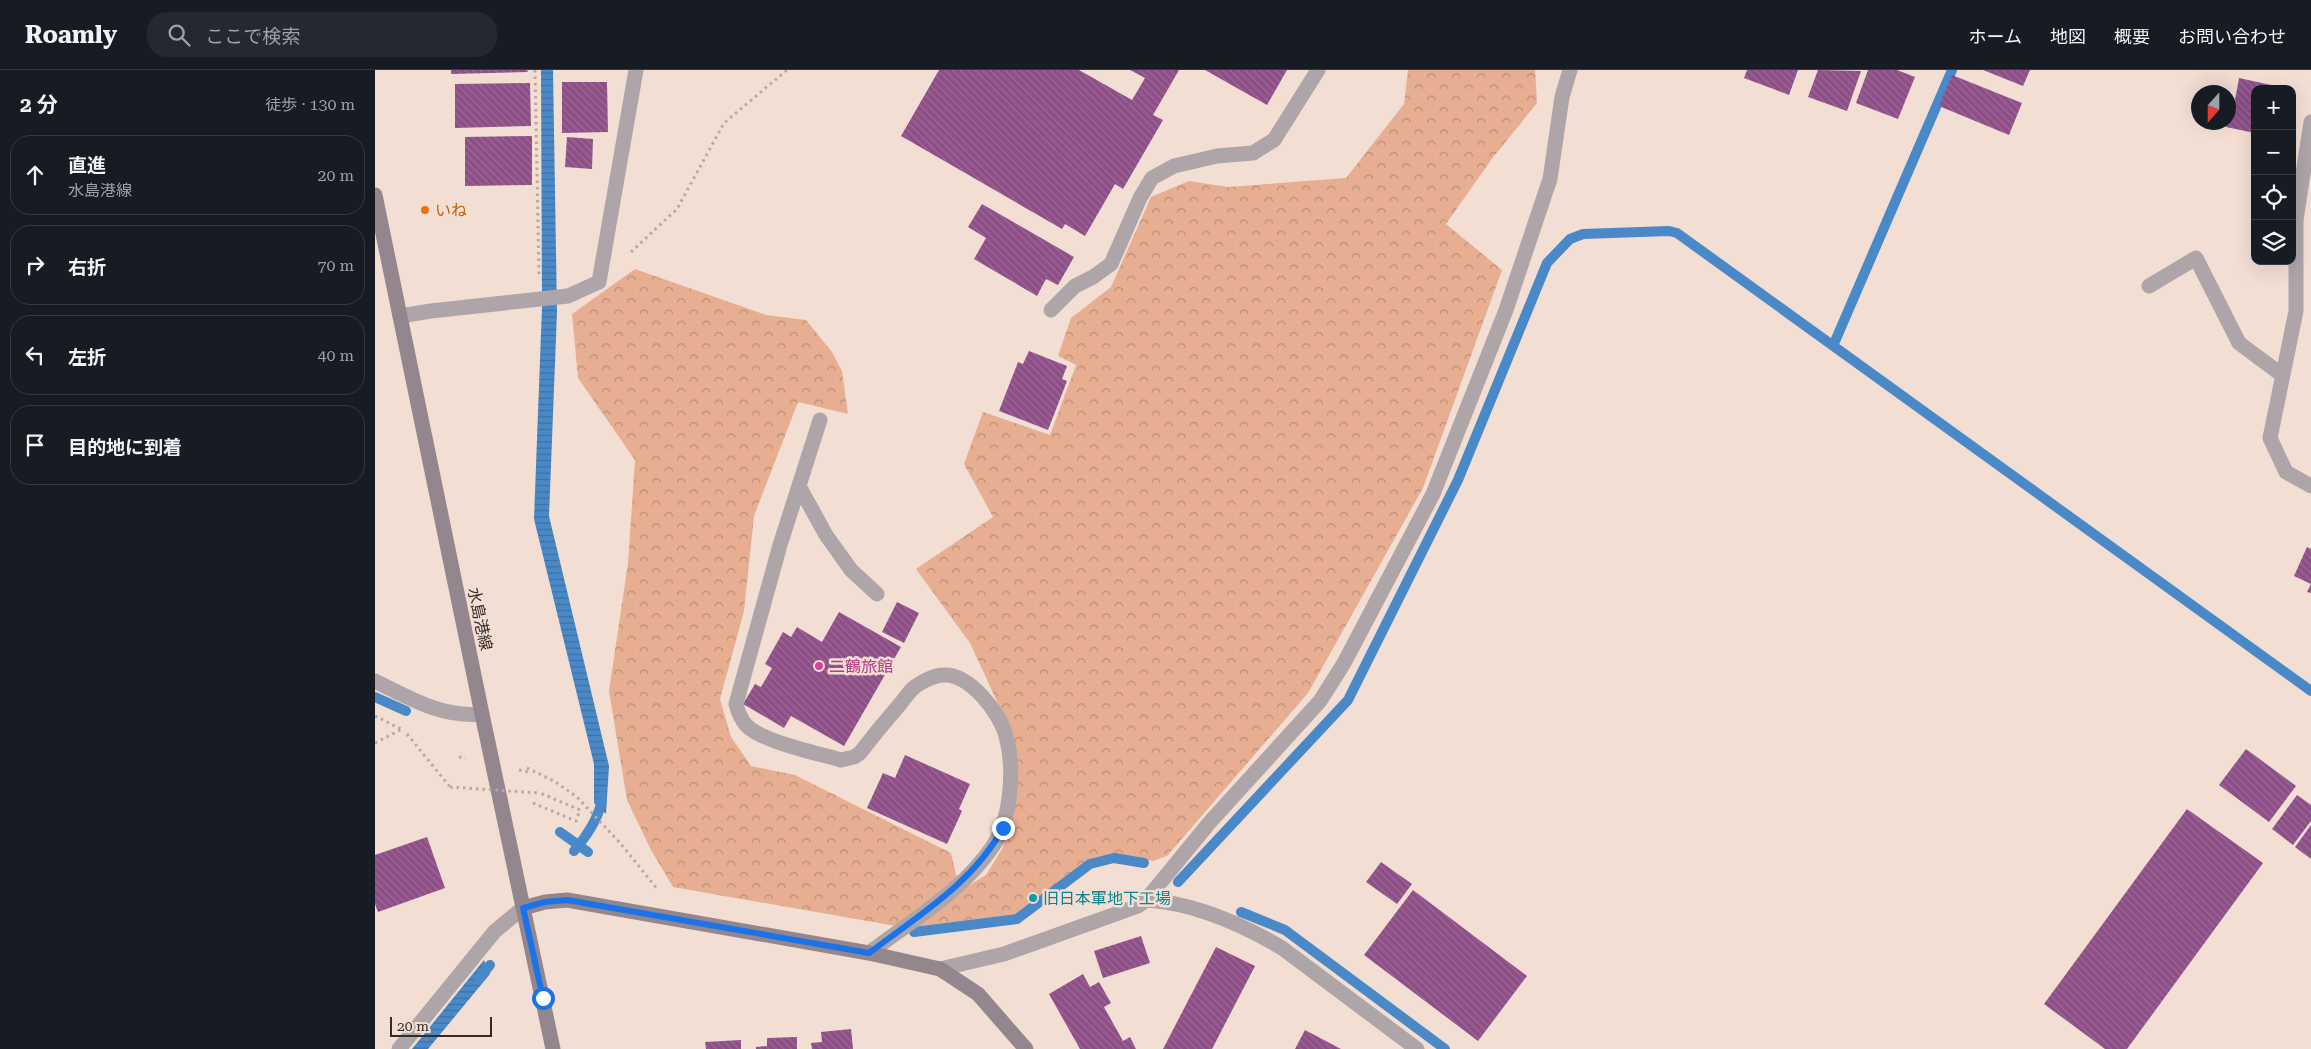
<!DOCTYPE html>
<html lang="ja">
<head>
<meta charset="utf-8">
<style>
	:root { --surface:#171b24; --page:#242831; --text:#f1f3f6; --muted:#9ea1a6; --line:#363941 }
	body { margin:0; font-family:"Roboto Serif","Noto Sans JP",serif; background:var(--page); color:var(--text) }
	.controls { position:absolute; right:15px; top:15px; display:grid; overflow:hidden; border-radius:10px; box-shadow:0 5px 20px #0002 }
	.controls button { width:45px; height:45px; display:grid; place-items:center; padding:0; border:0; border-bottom:1px solid var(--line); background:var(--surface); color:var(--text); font:25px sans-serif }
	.compass { position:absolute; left:1816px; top:15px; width:45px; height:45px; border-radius:50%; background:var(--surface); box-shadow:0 5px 20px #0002; rotate:201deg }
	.scale { position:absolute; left:15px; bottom:12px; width:102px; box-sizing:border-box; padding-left:5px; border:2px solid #332b28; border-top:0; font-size:14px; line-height:18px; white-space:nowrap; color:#332b28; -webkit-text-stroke:4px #f3ded4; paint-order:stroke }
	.stop { position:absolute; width:15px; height:15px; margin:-11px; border:4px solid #1a73e8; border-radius:50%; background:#fff }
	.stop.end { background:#1a73e8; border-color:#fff; box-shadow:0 1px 5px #0008 }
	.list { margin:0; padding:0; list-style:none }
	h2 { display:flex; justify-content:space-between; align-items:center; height:65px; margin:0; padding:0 20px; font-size:21px }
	h2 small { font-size:16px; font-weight:400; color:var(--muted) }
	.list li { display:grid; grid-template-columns:32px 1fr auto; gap:15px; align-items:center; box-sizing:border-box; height:80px; margin:0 10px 10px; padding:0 10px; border:1px solid var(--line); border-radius:20px }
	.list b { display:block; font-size:19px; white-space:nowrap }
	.list p { margin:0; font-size:16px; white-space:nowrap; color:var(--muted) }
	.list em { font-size:16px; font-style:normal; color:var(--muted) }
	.icon { flex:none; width:28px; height:28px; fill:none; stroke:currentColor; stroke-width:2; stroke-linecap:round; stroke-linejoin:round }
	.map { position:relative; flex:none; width:1936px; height:979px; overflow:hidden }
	header { display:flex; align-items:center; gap:30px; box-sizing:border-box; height:70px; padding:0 25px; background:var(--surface); border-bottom:1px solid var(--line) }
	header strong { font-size:24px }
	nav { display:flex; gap:28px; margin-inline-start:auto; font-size:18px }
	.search { width:350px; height:45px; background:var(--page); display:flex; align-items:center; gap:12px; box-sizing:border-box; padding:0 18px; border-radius:20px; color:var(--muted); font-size:19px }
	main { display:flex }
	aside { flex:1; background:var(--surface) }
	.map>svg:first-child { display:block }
	.forest { fill:url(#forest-crowns) }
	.water { fill:url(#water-rules) }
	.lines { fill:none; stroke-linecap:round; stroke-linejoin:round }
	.stream { stroke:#4a89c7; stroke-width:10 }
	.building { fill:url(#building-back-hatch) }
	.path { stroke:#b9a8a0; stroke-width:3; stroke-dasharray:2.5 4; stroke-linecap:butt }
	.lane { stroke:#aea5a9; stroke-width:15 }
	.street { stroke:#aea5a9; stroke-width:15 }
	.secondary { stroke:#93868d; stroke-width:15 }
	.path-bridge { stroke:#b9a8a0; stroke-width:3; stroke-dasharray:2.5 4; stroke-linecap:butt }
	.route { stroke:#1a73e8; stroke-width:6 }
	.food-dot { fill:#e8710a; stroke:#f3ded4; stroke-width:2 }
	.hotel-dot { fill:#d1479c; stroke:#f3ded4; stroke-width:2 }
	.culture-dot { fill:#0f9aa8; stroke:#f3ded4; stroke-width:2 }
	.labels { text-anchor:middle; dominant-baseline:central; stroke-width:5; stroke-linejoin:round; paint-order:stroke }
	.food-label { font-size:16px; fill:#c56008; stroke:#f3ded4; text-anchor:start }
	.street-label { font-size:16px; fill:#332b28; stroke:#f3ded4 }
	.hotel-label { font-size:16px; fill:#b23c85; stroke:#f3ded4; text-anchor:start }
	.culture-label { font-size:16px; fill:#0d838f; stroke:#f3ded4; text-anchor:start }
</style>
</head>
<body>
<header>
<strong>Roamly</strong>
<div class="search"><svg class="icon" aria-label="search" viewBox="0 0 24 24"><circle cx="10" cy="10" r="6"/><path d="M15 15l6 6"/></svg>ここで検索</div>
<nav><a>ホーム</a><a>地図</a><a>概要</a><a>お問い合わせ</a></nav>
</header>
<main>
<aside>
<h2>2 分<small>徒歩 · 130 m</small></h2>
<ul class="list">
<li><svg class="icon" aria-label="ahead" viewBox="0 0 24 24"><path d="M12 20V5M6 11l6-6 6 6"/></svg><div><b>直進</b><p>水島港線</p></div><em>20 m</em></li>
<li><svg class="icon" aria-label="right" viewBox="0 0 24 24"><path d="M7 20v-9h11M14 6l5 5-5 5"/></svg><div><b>右折</b></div><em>70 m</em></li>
<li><svg class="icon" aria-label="left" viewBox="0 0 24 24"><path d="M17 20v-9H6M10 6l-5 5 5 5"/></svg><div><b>左折</b></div><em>40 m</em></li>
<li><svg class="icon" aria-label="arrive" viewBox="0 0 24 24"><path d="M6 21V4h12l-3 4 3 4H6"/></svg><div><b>目的地に到着</b></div></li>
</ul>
</aside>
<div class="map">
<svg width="1936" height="979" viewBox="0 0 1936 979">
	<defs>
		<pattern id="forest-crowns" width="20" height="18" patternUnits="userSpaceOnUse" patternTransform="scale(1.25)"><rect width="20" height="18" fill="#e7ae92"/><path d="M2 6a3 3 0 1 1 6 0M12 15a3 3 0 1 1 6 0" fill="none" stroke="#bc8e77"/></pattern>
		<pattern id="water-rules" width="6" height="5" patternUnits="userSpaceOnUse" patternTransform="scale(1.25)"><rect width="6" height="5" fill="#4a89c7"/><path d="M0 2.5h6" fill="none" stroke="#3e70a2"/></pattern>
		<pattern id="building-back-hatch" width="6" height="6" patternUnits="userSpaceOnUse" patternTransform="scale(1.25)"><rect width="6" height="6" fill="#8e4e87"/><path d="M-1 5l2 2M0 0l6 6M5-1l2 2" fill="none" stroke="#9b6a95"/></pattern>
	</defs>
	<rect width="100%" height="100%" fill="#f3ded4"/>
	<path class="forest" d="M1033,0H1160L1162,33L1116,90L1071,154L1127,200L1048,418L933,623L792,786L778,791L739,785L713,790L642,844L532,858L298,817L276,780L252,730L234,621L253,493L260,390L203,308L197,244L260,199L391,245L431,250L457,282L467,301L473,344L423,332L379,446L369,541L345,629L356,667L376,696L420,705L576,783L585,821L611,805L627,779L641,728L637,664L595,573L541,499L618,447L589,394L608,342L675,365L701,295L683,286L696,248L736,217L776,127L814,111L853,117L971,108L1029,34Z"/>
	<path class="water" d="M166,0H178L182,242L174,446L234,696L231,744L219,733V694L159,449L167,237Z
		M109,890L115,904L53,979H37Z"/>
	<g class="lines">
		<path class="stream" d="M1458,276L1577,0
			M0,627L31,641
			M185,762L213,782
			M199,781C211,767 226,745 227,726
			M803,812L973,630L1083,410L1172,193L1195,169L1208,164L1294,161L1302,163L1936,621
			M866,842L910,860L1070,979
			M539,862L642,849L715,794L739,788L769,793
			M104,909L115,895"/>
	</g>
	<path class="building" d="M76,0H152L153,2L76,4Z
		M564,0H704L757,30L770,8L755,0H804L778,45L788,50L748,119L740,114L710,166L690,154L687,159L526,66Z
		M830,0H912L892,35Z
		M1372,0H1423L1414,25L1369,8Z
		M1443,0L1486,1L1472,41L1433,27Z
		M1493,0H1522L1540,7L1523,49L1481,33Z
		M1608,0H1655L1648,16Z
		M1577,5L1647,33L1634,65L1564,36Z
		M1864,8L1910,18L1880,19V63L1851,57L1854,52L1857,29L1860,30Z
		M187,12H232L233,62L187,63Z
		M155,13L156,56L80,58V14Z
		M157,66V115L90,116V67Z
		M192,67L218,69L217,99L190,97Z
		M607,134L699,187L683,215L671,209L662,226L599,189L611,168L593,157Z
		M654,281L692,296L687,309L692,311L673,360L624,341L643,292L648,294Z
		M1932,477L1936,479V523L1932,522L1936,514L1919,506Z
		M522,532L544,543L529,573L507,562Z
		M464,542L526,577L469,676L416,646L409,658L368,634L380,614L386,617L397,598L390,594L408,562L416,567L422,557L447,572Z
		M1871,679L1921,716L1894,752L1844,715Z
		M530,685L595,714L584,739L587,741L572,774L492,738L508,703L520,708Z
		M1922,725L1936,735V751L1918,775L1897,759Z
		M1812,739L1888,793L1752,979H1730L1669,934Z
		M1936,755V789L1920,777Z
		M52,767L70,818L3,842L0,834V785Z
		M1006,792L1037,814L1022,834L991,812Z
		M1038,820L1152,906L1103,971L989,885Z
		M766,866L775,893L728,908L719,881Z
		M841,877L880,896L837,979H788Z
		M708,904L715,917L724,912L736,933L729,937L748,971L755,967L761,979H705L674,924Z
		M476,959L478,979H437L436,973L447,972L446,962Z
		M930,960L966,979H920Z
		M422,967V979H381V977L392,976V968Z
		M366,970V979H331L330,972Z"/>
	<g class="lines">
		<path class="path" d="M160,0L164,204
			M256,182L302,139L349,53L412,0
			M0,646L26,659
			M32,664L75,717
			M0,673L27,659
			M84,687L91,688
			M152,698L179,711L202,727L246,774L283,820
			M144,700L153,702
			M158,733L201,751L205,740L165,723"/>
		<path class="lane" d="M1774,216L1821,188L1864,273L1907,305
			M676,240L700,216L718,207L736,194L765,128L777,108L799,96L842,86L878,83L899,70L943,0"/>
		<path class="street" d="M1936,52L1921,150V241L1895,368L1911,402L1936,416
			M25,246L56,241L193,226L224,212L261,0
			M445,350L405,475L361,634C363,642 365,648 371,655C387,672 442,683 466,690L479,687L485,683C498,666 512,649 526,633C531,627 535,620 541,616C548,611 560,605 569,605C595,604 625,643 631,666C640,698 636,749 618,776C588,821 536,851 494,883
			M424,416L451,465L476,500L502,524
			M0,611C34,628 68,648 107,644
			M771,830C819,833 865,853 907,878L1042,979
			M565,899L629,884L763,836L771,830L835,752L945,631L969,593L1058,424L1131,240L1175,109L1187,27L1195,0
			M24,979L120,861L148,838"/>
		<path class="secondary" d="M0,125L107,644L178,979
			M148,838L170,832L192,830L494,883L565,899L603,924L651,979"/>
		<path class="path-bridge" d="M75,717L165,723"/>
	</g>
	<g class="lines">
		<path class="route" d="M168,928L148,838L170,832L192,830L494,883C543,846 598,813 628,758"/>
	</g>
	<circle class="food-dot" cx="50" cy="140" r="5"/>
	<circle class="hotel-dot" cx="444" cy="596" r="5"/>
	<circle class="culture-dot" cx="658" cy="828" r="5"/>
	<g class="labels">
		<g class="food-label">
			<text x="60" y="140">いね</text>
		</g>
		<g class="street-label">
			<text transform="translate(105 549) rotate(78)">水島港線</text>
		</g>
		<g class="hotel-label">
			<text x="454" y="596">二鶴旅館</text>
		</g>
		<g class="culture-label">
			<text x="668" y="828">旧日本軍地下工場</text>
		</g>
	</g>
</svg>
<div class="controls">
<button>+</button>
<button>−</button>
<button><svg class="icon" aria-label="locate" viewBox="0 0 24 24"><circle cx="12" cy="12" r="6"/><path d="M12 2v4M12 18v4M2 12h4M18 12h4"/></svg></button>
<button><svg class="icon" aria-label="layers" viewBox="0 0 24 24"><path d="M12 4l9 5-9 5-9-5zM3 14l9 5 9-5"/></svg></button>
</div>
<svg class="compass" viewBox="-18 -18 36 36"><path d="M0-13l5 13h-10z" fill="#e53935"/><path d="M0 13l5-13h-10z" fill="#9ea1a6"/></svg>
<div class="scale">20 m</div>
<div class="stop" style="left:168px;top:928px"></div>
<div class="stop end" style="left:628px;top:758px"></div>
</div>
</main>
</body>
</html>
